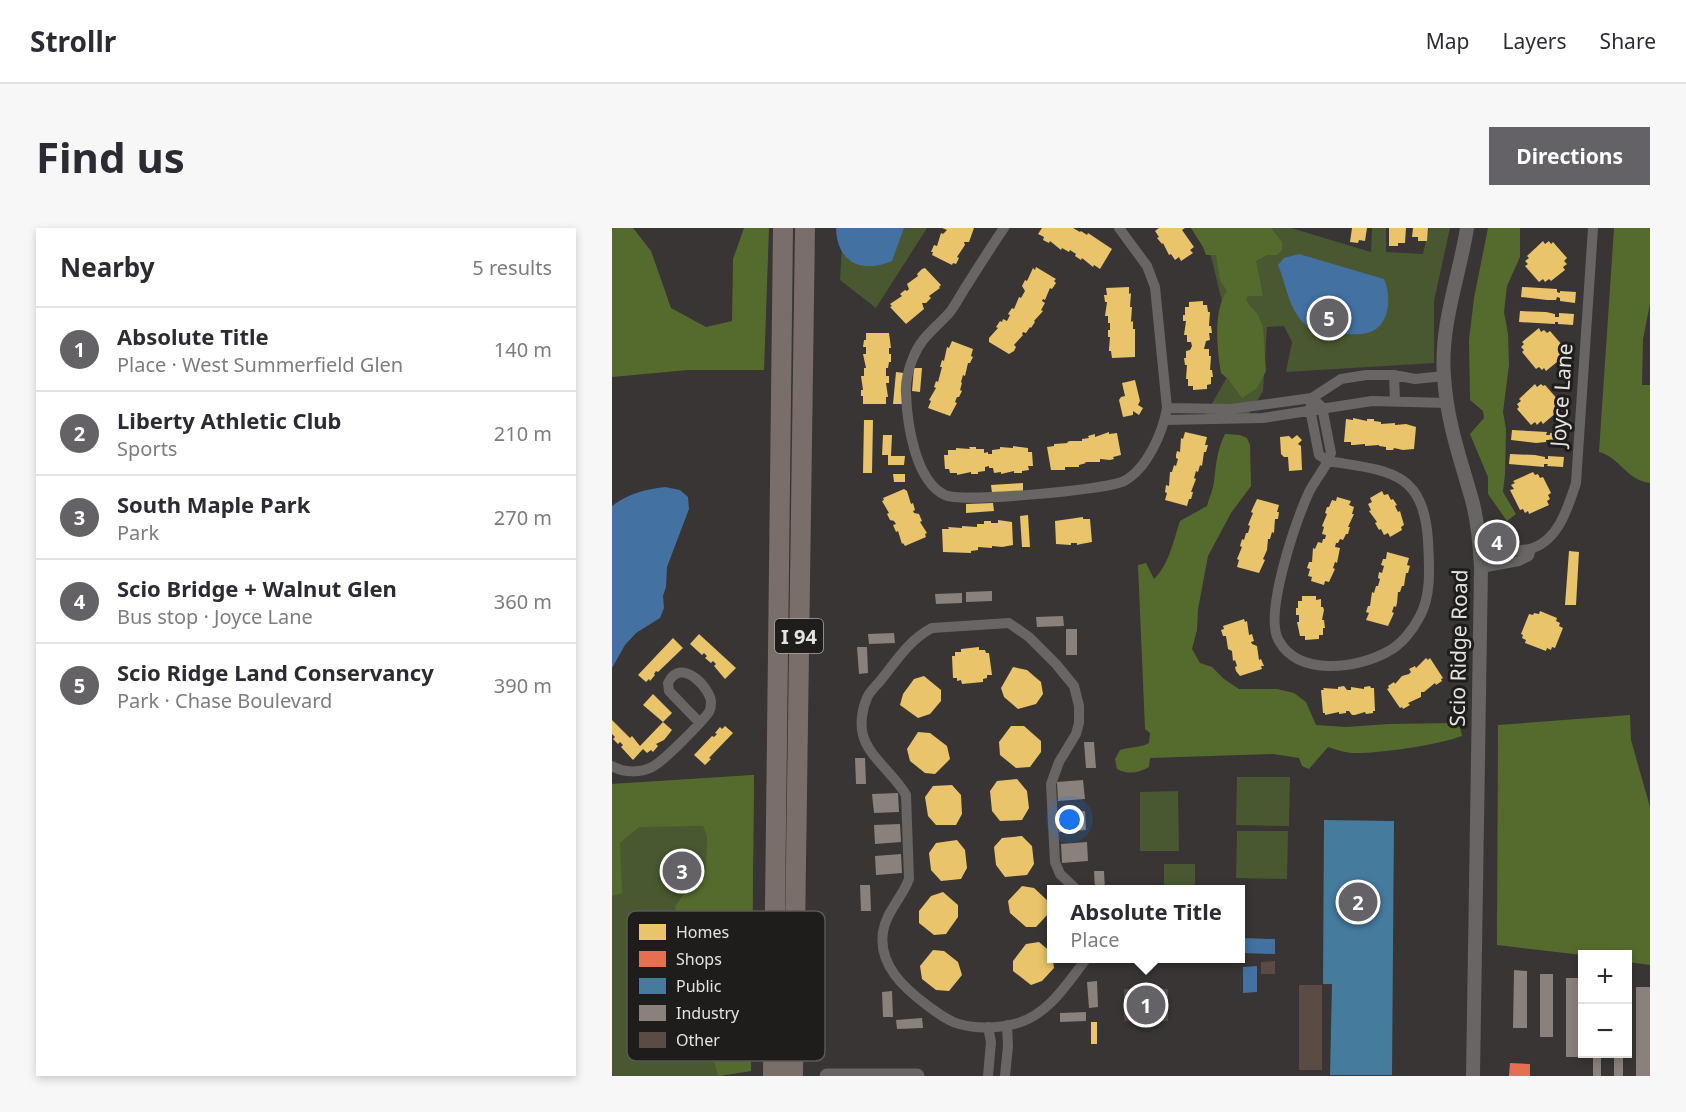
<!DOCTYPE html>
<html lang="en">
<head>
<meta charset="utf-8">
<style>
	:root { --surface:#fff; --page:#f7f7f7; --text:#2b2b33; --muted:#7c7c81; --line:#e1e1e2; --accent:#646266 }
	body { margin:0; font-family:"Noto Sans",sans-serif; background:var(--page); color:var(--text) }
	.controls { position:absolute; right:18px; bottom:18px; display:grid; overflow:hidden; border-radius:0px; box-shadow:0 3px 9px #0003 }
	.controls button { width:54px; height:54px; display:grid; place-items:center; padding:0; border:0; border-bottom:2px solid var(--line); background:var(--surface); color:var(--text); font:30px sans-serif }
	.you { position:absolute; left:458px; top:592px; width:21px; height:21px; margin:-15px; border:4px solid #fff; border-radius:50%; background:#1a73e8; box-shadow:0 0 0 9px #1a73e833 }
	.badge { display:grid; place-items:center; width:39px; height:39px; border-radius:50%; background:var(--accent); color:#fff; font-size:20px; font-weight:700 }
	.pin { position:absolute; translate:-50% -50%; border:3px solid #fff; box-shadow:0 2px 6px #0006 }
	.popup { position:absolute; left:435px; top:657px; width:198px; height:78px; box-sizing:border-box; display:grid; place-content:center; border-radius:0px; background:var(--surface); filter:drop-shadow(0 2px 4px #0005); font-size:20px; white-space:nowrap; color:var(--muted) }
	.popup b { font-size:22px; color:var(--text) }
	.popup::after { content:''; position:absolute; left:50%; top:100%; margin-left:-12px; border:12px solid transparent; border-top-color:var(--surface) }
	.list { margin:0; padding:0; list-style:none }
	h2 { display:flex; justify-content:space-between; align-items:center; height:78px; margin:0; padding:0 24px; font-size:26px }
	h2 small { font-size:20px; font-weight:400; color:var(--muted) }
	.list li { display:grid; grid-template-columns:39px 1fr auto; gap:18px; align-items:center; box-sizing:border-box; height:84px; padding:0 24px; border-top:2px solid var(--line) }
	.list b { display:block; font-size:22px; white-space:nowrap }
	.list p { margin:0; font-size:20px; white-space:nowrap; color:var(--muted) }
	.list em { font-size:20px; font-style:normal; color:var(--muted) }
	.map { position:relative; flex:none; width:1038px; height:848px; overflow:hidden; border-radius:0px }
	header { display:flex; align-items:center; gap:36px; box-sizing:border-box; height:84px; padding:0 30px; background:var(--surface); border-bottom:2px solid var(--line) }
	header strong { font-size:28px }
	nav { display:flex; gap:33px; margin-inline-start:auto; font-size:21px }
	.intro { display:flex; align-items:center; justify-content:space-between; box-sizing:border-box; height:144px; padding:0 36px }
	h1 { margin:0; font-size:42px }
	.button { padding:15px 27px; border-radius:0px; background:var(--accent); color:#fff; font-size:21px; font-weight:700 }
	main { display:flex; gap:36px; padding:0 36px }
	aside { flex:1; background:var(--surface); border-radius:0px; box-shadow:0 3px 9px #0003 }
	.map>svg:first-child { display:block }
	.green { fill:#495830 }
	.forest { fill:#556b2d }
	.water { fill:#4271a2 }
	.homes { fill:#e9c46a }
	.shops { fill:#e76f51 }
	.public { fill:#457b9d }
	.industry { fill:#8a817c }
	.building { fill:#5a4b45 }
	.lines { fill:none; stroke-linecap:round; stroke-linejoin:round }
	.minor { stroke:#686564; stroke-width:10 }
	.tertiary { stroke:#686564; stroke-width:14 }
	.secondary { stroke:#686564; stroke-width:15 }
	.motorway { stroke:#7a6e6b; stroke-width:20 }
	.labels { text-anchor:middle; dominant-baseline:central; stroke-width:6; stroke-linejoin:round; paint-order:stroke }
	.shield { fill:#1f1d1c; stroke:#aaa7a5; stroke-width:1.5 }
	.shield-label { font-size:20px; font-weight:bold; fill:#e6e2e0 }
	.street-label { font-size:21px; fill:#e6e2e0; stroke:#1f1d1c }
	.key { fill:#1f1d1c; stroke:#5b5857; stroke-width:1.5 }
	.key-label { font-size:16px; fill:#e6e2e0 }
</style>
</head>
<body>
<header>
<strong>Strollr</strong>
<nav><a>Map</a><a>Layers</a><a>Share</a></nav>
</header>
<div class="intro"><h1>Find us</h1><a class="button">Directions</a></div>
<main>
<aside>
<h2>Nearby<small>5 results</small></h2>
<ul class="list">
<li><span class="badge">1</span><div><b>Absolute Title</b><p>Place · West Summerfield Glen</p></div><em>140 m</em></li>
<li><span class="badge">2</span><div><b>Liberty Athletic Club</b><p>Sports</p></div><em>210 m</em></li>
<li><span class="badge">3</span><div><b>South Maple Park</b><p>Park</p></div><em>270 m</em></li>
<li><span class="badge">4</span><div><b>Scio Bridge + Walnut Glen</b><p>Bus stop · Joyce Lane</p></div><em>360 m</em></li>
<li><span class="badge">5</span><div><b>Scio Ridge Land Conservancy</b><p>Park · Chase Boulevard</p></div><em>390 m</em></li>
</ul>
</aside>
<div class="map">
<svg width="1038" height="848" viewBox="0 0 1038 848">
	<rect width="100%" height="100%" fill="#383534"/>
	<path class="green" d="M231,0H315L264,80L228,52Z
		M586,0H679L759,24L760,0H774V24L811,26L817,0H838L822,73V135L674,144L680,114L672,98L655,99L651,163L634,191L593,188L615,149L612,82L596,16Z
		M142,547L139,843L108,848H0V556Z
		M625,549H678L677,598L624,597Z
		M566,563L567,623H528V564Z
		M625,603H676L675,651L624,650Z
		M552,636H583V661H552Z"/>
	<path class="forest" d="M0,0H21L39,23L59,80L94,99L120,93L121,31L132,0H157L152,142H76L0,149Z
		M579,0H659L670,14V22L665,27H655L644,33L651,68H636L634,71L637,77L645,85L651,99L654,143L645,160L630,170L616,151L609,145C605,122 601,82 615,63L608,52L604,27H594L591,19Z
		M876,0H908V29L895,58L892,84L896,106L897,137L891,184L894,201L893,246L891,264L904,286L895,293L876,266V249L858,206L872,190L871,183L858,172L857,112L862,70Z
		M1002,0H1038V76L1031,111L1030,157H1038V255C1014,252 1009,230 987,224Z
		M613,206L628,207L635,210L638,217L639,258L619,285L596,328L586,381L585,402L580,421L588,435L600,439L612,451L627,461H665L682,465L694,474L704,497L734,499L777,496L840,495L848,499L850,508C826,517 765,526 739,525C731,524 723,521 716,519L697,541L690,538L687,530L661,526L538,530L537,539C527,545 516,547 505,541L503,531L508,522C517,519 529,520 537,515L538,505L533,501L526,337L534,335L542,351C557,337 562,311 568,293L595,278C597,270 601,262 602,254C604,236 605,222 613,206Z
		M1018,487L1019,512L1038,579V737L1016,734V726L970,727L885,717L886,497Z
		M142,547L139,843L106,848L99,822L91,812V793L85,780L88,761L84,746L92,725L72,710L63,679L77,658L94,642L95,609L91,598L27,599L8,615L10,665L0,668V556Z"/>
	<path class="water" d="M224,0H292L280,33C250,46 225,35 224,0Z
		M687,26L772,51C780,68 778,100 755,105C748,107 739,106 732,106C719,106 707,107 696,99C677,84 675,59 666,37L672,30Z
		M53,259L68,262L76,269L77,281L55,339L54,359L51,368L52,380L48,390L24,405L13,417L0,440V278C16,266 33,261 53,259Z
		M629,710L663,711V726L629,725Z
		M645,738V764L631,765V739Z"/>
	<path class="homes" d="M330,0H362L357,14H352L353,17L345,29L347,30L344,36L341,35L340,37L320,27L321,24H319L322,17L325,18L329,5L331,6L335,2Z
		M430,0H461L468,4L469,3L475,7L476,5L500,21L488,41L482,37L481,39L470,30L469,32L463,28L464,26L458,22L457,24L450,20L449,22L438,13L437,15L431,12L432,9L426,6Z
		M547,0H573L570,2L582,19L578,22L581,25L569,33L567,29L563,32L559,26L557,27L551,15L550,16L545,10L547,9L543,3Z
		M740,0H755L753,13L747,12L746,15L738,14Z
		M777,0H794L793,15H786V18H777Z
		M801,0H816L815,13H806V9H800Z
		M931,13L933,16L937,13L939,16L941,14L955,30L952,33L955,36L951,39L953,42L939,53L937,51L933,54L931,51L927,54L913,38L916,36L913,33L917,30L915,28Z
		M424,39L444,51L442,53L444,55L440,61L438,60L433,72L431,71L430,73L433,75L429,82L431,83L422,93L423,94L419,100L418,99L414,105L411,104L410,106L411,107L402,117L404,119L402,123L397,126L377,114V110L386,100L384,99L388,93L390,94L391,91L395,93L398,87L396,86L400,80L402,81L407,69L409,70L413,63L410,58L413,52L415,53L421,40L423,42Z
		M313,40L329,57L327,59L328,60L317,68L319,70L314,75H310L312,81L294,96L278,79L280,78L278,76L290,68L288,66L293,62L295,63L297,61L295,56L306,48L305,46L310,41Z
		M517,59V66L519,65L518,79H520L519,94L521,93V101H523V129L500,130L499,123H497V121L498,109H496V102H498V95H496V88H493L495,74H493L492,67H495L494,60Z
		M910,59L945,61V64L948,65V63L964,64L963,75L948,73V70L945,69L944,72H935L909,69Z
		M591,73V77H595L596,84H598L597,98H599L600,105H597L598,112L594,113L592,121H597V128H599L598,142H600L601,149H599V156L595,157V161L581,162V158H576V151H574L575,137H573L572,130H574V123L578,122L580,118L579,114H575V107H572L574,93H571V87H573V79H577V74Z
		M908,83L934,84L943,86V89H947V85L962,86L961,97L946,96V94H943V96L907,94Z
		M927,100L929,104L932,102L935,105L938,103L950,117L947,119L950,123L948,125L951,129L934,143L932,140L930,142L927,139L924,141L910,124L912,122L909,119L912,116L910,114Z
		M254,105H277L279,120H277V126H279V134H277L276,140H274V148H277V155H274L276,169H274V176H251V168H249V162H251L249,148H252V140H254L251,126H254V119H251L252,112H254Z
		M340,113L361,121L359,128L361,129L358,135H356L353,148L351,147L349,154L350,155L348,162L350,163L347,169H345L343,174L345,175L338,188L316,180L319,173L317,172L324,160L322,159L324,153L326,154L330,139H328L330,132L332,133L335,119L337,120Z
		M302,140H310L308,164L300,163Z
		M284,144L292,145L290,176H281Z
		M523,152L528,173L526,177L531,180L527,187L521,183V187L511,189L507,172L509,169L513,168L510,155Z
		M923,156L925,159L929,156L931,158L933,157L947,173L944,176L946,178L942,182L945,184L931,196L929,193L925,197L923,194L919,197L905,181L907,179L905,176L909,173L907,171Z
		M741,190L755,193V191H762V193L769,194V196L783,195V197L794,196L804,199L802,221L791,222L782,220L781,222H774V219L767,218V217L753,218V216L742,217H739V214H732L734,191L741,192Z
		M252,192H261L260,245H251Z
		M900,202L935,204L934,207H938V205L953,206V217L937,215V212H934V214L924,215L899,212Z
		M497,204V206L505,205L509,227L501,229L502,231L498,232L488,231V234H473L474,235L467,237V239H453V242H439L435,219L442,218V216L456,215L455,214L458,213H470V211L477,210L476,208L483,206V209Z
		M573,204L595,209L593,217H596L594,224H592L590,238L588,237L586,244L584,243L582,250L584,251L579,264H581L580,268L579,271H577L575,278L553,272L555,265L553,264L554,257L557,258L558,244H560L562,237L564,238L566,231L564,230V227L565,223L568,224L569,210L571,211Z
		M271,207H280L279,228H293L292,237H276V227H270Z
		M685,207L690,212L686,216L689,218L690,242L677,243L676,229H672L669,226L668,209L677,208L680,211Z
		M401,218L416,220V224H420L421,238H416L417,242L410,243V245H402V243L389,246V244L382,245L381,240H377V238L373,239V243L366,244V246H359V244L345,247V245H338L337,241H333L332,227H336V222H344V220L358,221L357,219H364V221H372V225L376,224V226H380V222L388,221V219L401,220Z
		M898,226L923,227L933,229V231H936V228L952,229L951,239L935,238L936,236H932V239L897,236Z
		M921,244L923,247L926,246L928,250L931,249L939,265L936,267L938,271L935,273L937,277L917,286L916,283L913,285L911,281L908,282L898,262L902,261L899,257L903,255L901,253Z
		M281,246H293V254H282Z
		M411,255V263L380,265L379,257Z
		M292,261L295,263L299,276L301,275L303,282L301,283L302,285L307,286L310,293L308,294L315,305L313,306L314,309L293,318L291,315L290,316L286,303L284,304L281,297L284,296L282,293L278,292L275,286L277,285L270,273L272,272L271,270Z
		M770,263L772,267L776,266L779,272L781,271L785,277L783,278L786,284L788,283L792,297L789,299L790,302L778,309L776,305L772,307L769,301L767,302L763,295L765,294L757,283L759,282L756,276L760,274L758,270Z
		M725,269L739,273L737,277L742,279L740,286H742L736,299H738L736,306H734L731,312L728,311L726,315H724L723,319L728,320L725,335L723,334L721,340L723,341L717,354L713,353L712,357L699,353L700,349L696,348L698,341L695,340L697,334H700L701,320L703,321L706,314L710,315L711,311H713L714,307L710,306L712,299L710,298L715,286L713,285L715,279H717L720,272L724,273Z
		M645,271L667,277L665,284H667L666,291H663L662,305L660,304L658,311H656L655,322L651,331L653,332L647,345L625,339L627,332L625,331L630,319L628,318L630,311L632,312L634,305H636L638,298L636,297L641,285L639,284Z
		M381,275L382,283L354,285V276Z
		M416,287L418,319H410L408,288Z
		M471,289V291H478L480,314L469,316L465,317V315H459V317L444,316L443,293Z
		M386,292L400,294L401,317L390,319L380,318V320L366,319V322L359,323V325L331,324L330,301H337L336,299L350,300V298L365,299V296H372V293H379V295H386Z
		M957,323L967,324L964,377H953Z
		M775,324L797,330L795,337L798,338L796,345H794L792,358H790L788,364H786L785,375L784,379L782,378L780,384L782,385L776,398L754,392L757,385L754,384L756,378H758L760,364L762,365L764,358H766L768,351L766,350L767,344L770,345L772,338L769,337L771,331H774Z
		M690,368H704V372L709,371V379H711L712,382L710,392H712L713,400H711V407H707V411L693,412V408H688L685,394H687V387H684V380H686V373H690Z
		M928,383L945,390L944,393L948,395L947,398L951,400L943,420L940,419L939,422L935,420L934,423L913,415L914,412L910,410L911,407L909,406L917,386L921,387L922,385L927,386Z
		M632,391L633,394L635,393L637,407L640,406L642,413L639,414L640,416L645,418L647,432L649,431L652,438H649L650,441L628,448L624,443L623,439L625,438L623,432L621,433L620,423L616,421L614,408H611L609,402L612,401L611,398Z
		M87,406L124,440L113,451L102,438L104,436L101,433L99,435L93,430L95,428L92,425L90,427L78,416Z
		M61,410L71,420L46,444L44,443L42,446L43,447L38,453L37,451L34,454L26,447Z
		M367,419V422H373L374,425H377L380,447H375V450L371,451V454L350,456L349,452L345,453V450H341L340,428H343V424H349V421Z
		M814,430L816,432L818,430L831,450L829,451L830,453L824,457L823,455L812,464H809V469L796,475L798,477L791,481L790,479L788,480L775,461L777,460L776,458L782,454L783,456L790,448L797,446L799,444L797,441L803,438L804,440Z
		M401,439L415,442L429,454L431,466L424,476L406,481L392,469L389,460Z
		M312,448L329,462V473L318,486L306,490L288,477L291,466L302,451Z
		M732,458L735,462H739V459L752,461V459L758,458L759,460H762L763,483H761V485L754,486L753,484L743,487H740L737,483H734V485L727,486V484L713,487V485H711L709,462H712L711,460L726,461V459Z
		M41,466L60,485L51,494L31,477Z
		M0,492L18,510L20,508L28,518L51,494L60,502L52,512L44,516L46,518L41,524L39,522L35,525L31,521L21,532L9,519L11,517L8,514L6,516L1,511L3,509L0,506Z
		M113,498L121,505L97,530L99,531L93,537L82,527L100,508L102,509L105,506L103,505L108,499L110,501Z
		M399,498H412L429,513V524L418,539L404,540L388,527L387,514Z
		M306,504L318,505L335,518L338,531L323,546L313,545L298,533L295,521Z
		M405,551L415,563L417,580L410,592L388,593L380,583L378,563L385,553Z
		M340,557L349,567L350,586L344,597H324L316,588L313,569L321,558Z
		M410,608L420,618L422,636L415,647L393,649L384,637L382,619L390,610Z
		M345,612L353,622L355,640L349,651L329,653L319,642L317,625L324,615Z
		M410,658L422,660L436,673L438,684L424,699H414L398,685L396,673Z
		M331,664L346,677V689L334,706L322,707L307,695V683L319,668Z
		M427,714L440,725L442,740L430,753L419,757L401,743V733L414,716Z
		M321,722L332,723L346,734L350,747L337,763L324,762L310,751L308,738Z
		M479,794H485V816H479Z"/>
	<path class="shops" d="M898,835L918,836V848H897Z"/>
	<path class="public" d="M712,592L782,593L780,847H718L720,756H711Z"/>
	<path class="industry" d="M380,363V373L354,374V364Z
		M350,365V375L324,376L323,366Z
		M451,388L452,398L425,399L424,389Z
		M454,401H465V427H454Z
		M282,405L283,415L257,416L256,406Z
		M245,419H255L256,445L247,446Z
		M472,514H482L484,540H474Z
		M243,530H253L254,556H244Z
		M471,552L473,571L446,573L445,554Z
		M286,565L287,584L262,585L260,566Z
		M473,583L474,602L447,604L446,585Z
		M288,596L289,614L263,616L262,597Z
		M475,614L476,633L450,635L449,616Z
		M289,626L290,645L264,647L263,628Z
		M482,643H492L493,662H483Z
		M248,657H258L259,683H249Z
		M902,742L915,743V800H901Z
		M928,746H941V809H928Z
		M954,750H967V829H954Z
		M485,753L486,779L477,780L475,754Z
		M1024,759H1038V848H1024Z
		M280,763L281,789H271L270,764Z
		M474,784V793L448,794V785Z
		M310,790L311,800L285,801L284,792Z
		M42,813L43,825L18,827L17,815Z
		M981,826H989V848H981Z
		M1002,826H1011V848H1002Z"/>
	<path class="building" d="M663,733V746H649V734Z
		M687,757H710V842H687Z
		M512,761H556V793H512Z"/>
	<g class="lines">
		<path class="minor" d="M392,0C379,19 367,38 355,57C349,66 344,76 338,84C324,100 309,109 301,130C297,139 293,155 294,165C295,195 303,253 333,267C349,275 495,262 512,253C535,241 551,204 555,180L543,59L535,38L507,0
			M782,147L783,173
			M700,170L710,179L719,225L716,233L707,227L698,181Z
			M555,180L619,181L700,170L729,151L754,147H782L803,151L832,148
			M553,192L651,190L760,173L835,175
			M716,233C775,243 811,241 816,312C817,336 820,366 808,388C801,402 789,417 775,424C744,441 687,448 667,413C651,387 684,293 697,264C702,254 710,244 716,233Z
			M868,321C882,321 908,325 921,320C947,311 956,279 964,255L981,0
			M869,340L907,333L917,328L919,321
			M0,538C12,545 28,545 40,539C51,534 90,494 97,484C99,480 99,479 99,475C100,462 69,427 56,455L57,463L87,494
			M465,662L448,646L443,634L439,556L447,534L464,506L467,495V478L462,458L444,436L417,409L397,395L320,400C298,411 284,433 269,452C264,458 257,464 255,470C250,481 248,496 251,507C256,528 283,547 294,567L297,651C290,670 274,684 271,704C266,737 292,760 316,778C326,785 335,793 347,796C365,801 387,800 406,795C438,785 455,755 475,730
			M376,848L379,814L376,799
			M393,848L396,818L395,797"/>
		<path class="tertiary" d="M855,0C847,50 828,97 832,148C835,195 848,229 860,272C866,294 868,318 869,340L861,848"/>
		<path class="secondary" d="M215,848H305"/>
		<path class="motorway" d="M161,848L171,0
			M181,848L193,0"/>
	</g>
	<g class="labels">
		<rect class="shield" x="163" y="391" width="48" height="34" rx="4.5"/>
		<g class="shield-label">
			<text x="187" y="408">I 94</text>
		</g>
		<g class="street-label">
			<text transform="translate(949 167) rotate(-86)">Joyce Lane</text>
			<text transform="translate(846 420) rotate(-89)">Scio Ridge Road</text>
		</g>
	</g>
	<rect x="15" y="683" width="198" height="150" rx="9" class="key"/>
	<rect x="27" y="696" width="27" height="16" fill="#e9c46a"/>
	<rect x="27" y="723" width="27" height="16" fill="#e76f51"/>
	<rect x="27" y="750" width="27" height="16" fill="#457b9d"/>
	<rect x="27" y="777" width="27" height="16" fill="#8a817c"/>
	<rect x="27" y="804" width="27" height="16" fill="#5a4b45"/>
	<g class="key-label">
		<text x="64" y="710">Homes</text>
		<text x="64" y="737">Shops</text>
		<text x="64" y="764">Public</text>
		<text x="64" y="791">Industry</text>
		<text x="64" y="818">Other</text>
	</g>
</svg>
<div class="controls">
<button>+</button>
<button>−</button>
</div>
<div class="you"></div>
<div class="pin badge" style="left:534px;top:777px">1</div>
<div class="popup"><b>Absolute Title</b>Place</div>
<div class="pin badge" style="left:746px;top:674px">2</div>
<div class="pin badge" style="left:70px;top:643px">3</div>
<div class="pin badge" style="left:885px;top:314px">4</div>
<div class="pin badge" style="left:717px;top:90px">5</div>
</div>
</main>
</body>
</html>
